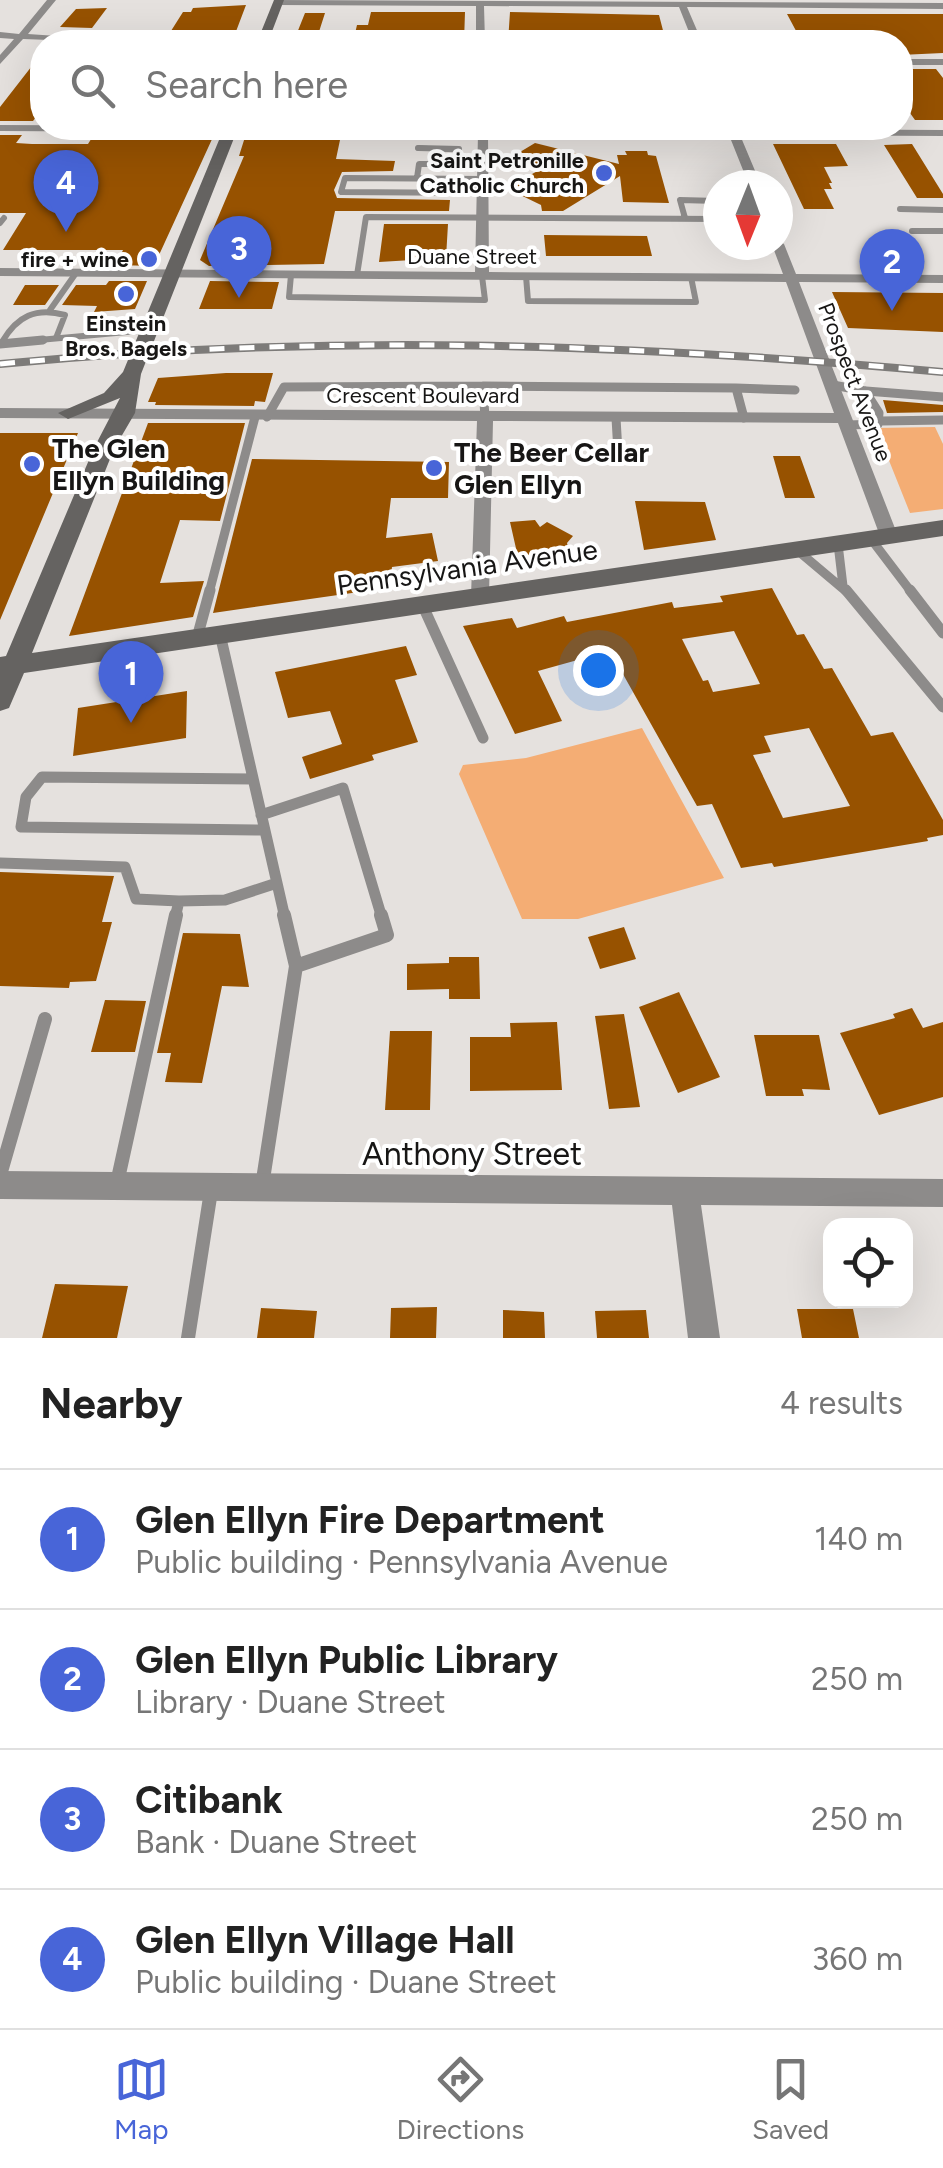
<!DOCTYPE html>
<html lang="en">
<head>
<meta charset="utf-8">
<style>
	:root { --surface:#fff; --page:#f2f2f2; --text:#222; --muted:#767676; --line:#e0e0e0; --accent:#4865d8 }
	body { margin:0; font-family:Figtree,sans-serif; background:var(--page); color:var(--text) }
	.controls { position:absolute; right:30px; bottom:30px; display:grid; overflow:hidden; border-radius:20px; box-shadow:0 10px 40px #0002 }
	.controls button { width:90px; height:90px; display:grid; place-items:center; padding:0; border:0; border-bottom:2px solid var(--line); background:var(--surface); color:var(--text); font:50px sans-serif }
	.compass { position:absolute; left:703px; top:170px; width:90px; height:90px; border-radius:50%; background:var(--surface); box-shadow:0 10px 40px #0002; rotate:181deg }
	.you { position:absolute; left:598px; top:670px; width:35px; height:35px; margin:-25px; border:8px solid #fff; border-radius:50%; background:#1a73e8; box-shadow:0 0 0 15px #1a73e833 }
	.badge { display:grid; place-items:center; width:65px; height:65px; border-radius:50%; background:var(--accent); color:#fff; font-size:32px; font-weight:700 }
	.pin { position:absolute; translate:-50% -82px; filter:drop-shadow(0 2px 5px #0008) }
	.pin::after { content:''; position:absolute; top:52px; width:35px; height:30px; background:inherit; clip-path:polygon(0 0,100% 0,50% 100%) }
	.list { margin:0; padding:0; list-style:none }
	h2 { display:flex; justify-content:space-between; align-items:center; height:130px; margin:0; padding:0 40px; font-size:42px }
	h2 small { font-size:32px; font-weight:400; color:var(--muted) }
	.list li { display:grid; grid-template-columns:65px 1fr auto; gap:30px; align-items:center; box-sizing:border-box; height:140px; padding:0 40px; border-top:2px solid var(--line) }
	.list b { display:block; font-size:38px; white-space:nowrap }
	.list p { margin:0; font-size:32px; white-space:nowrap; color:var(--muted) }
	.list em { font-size:32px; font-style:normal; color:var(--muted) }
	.icon { flex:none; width:55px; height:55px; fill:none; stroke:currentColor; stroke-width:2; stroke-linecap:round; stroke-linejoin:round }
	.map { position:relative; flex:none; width:943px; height:1338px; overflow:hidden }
	.search { position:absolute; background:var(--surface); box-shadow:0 10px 40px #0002; left:30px; right:30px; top:30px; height:110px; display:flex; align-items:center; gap:25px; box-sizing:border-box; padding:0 35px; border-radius:40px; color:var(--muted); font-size:38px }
	.sheet { height:690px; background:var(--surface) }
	nav { display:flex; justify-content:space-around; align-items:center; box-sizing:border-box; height:140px; border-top:2px solid var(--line); background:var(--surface); font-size:28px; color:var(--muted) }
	nav a { display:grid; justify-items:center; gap:5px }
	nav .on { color:var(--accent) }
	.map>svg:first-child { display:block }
	.green { fill:#f4ad74 }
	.building { fill:#975200; fill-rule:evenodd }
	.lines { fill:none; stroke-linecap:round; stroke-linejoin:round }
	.lane-far4 { stroke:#8d8b8a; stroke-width:5 }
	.lane-far3 { stroke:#8d8b8a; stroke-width:6 }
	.lane-far2 { stroke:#8d8b8a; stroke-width:9 }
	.lane-far1 { stroke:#8d8b8a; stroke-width:11 }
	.lane { stroke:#8d8b8a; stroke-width:14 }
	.street { fill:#8d8b8a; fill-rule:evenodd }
	.secondary { fill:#656361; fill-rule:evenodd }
	.rail-casing { stroke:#7d7b79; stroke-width:8 }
	.rail { stroke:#fff; stroke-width:5; stroke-dasharray:15; stroke-linecap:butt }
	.poi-dot { fill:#4865d8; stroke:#fff; stroke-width:4 }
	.labels { text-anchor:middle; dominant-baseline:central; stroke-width:8; stroke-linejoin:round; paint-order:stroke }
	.far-poi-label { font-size:22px; font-weight:bold; fill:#171615; stroke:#fff; text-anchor:end }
	.far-street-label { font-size:22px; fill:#171615; stroke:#fff }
	.poi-label { font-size:28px; font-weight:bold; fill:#171615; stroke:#fff; text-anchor:start }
	.street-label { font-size:28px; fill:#171615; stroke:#fff }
	.near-street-label { font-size:32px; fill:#171615; stroke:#fff }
</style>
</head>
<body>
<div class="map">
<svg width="943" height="1338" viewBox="0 0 943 1338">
	<rect width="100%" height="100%" fill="#e5e1de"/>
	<path class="green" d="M935,427L943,444V509L910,513L876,428Z
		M642,728L724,878L578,919H522L459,774L463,765L526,758Z"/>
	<path class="building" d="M246,5L232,42H164L183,12H191L193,8Z
		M107,8L92,28L60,27L76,9Z
		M371,12H465L464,42H353L357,25H368Z
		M510,12L659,15L666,42H508Z
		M305,13H325L317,38H295Z
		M787,14H943V53L900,55V42H802Z
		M42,53V109L33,121H0V107Z
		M900,69H936L943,78V120H915L900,99L911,97L900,83Z
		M0,135H22L16,143L32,144H88L93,136L213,137L154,266L116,265L123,250H3L26,213H0Z
		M245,137L340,140L336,159L395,161L393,171L342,172L334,190L337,198L450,200L449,211H335L324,264L209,266L200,260L244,156H239Z
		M535,143L619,164L617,155H627L625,151H647L648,155L656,156L669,203L623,202L620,176L563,211H542L541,205L506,188L545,167L515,155Z
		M773,144H836L848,166L824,167L832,183H829L832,189H824L834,209H804Z
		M912,144L943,194V198H917L884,145Z
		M384,224H448L446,258L379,262Z
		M544,235L647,236L652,256H546Z
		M109,281H147L135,309L94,312L97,306L62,305L76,285H106Z
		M210,281L279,282L272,309H199Z
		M25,285H59L45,305H13Z
		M832,292L943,293V332L848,328Z
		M226,373H273L265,402L255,401L254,406L155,405L156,402H148L158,378Z
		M883,400L943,405V412L887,413Z
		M148,423H245L220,521L180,520L160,583L204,581L193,617L69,636Z
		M0,433H78L0,620Z
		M773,456H800L815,498H785Z
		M252,459L449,462L448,498H391L386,538L432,533L438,561L392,567L389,591H366L213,613Z
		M635,501L705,502L716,540L644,550Z
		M535,520L540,527L547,522L573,536L567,543L572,564L520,566L510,522Z
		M772,588L797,635L804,634L824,669L832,668L871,736L893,732L943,820V835L927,838L928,841L774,867L772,863L741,868L712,804L697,806L610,651L538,671L562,721L515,734L463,626L512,618L517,628L564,616L567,622L672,602L674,608L723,602L720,596ZM734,631L760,684L713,692L708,680L703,681L682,639ZM809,728L850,806L783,818L753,755L771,752L764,736Z
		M406,646L417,675L395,680L418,742L372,755L374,760L310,779L302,757L342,744L330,711L288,718L275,672Z
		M187,691L186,738L73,756L78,708Z
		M0,872L114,876L102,922H112L96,981L70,982L69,988L0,986Z
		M624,927L636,959L600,969L588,937Z
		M183,933L240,934L249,987L222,986L202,1083L165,1082L171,1053H157Z
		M449,957H479L480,999H449V989L407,990V964L449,963Z
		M679,992L720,1077L678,1093L639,1007Z
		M105,1000L146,1001L135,1052H91Z
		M912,1008L923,1028L943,1022V1097L879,1115L840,1033L895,1018L893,1014Z
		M624,1014L640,1107L609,1109L595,1016Z
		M557,1022L562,1090L470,1091V1037H511L510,1023Z
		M390,1031H432L430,1110H385Z
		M754,1035H819L830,1090L802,1089L804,1096H766Z
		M55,1284L128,1286L117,1338H42Z
		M437,1307L436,1338H390L391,1308Z
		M261,1308L317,1311L314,1338H257Z
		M797,1309H853L859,1338H802Z
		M503,1310L544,1312L545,1338H503Z
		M646,1310L649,1338H597L595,1311Z"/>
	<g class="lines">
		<path class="lane-far4" d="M418,148L459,150"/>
		<path class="lane-far3" d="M418,148L459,149V164
			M417,178L419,164H483
			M483,179L345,178L341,192L483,193
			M900,209L943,210
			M685,218L680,200L718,201
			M0,223L4,218
			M912,231H943
			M291,275L289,297L485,300L482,276
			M357,275L366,217L718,219
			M526,276L528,301L696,302L691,277
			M50,310L76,273
			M2,342C17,316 36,307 65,315L56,338
			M17,342L149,330"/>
		<path class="lane-far2" d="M0,344L43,340
			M833,385L865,391L879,413L878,424L848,425
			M866,391L943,397
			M267,417L284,387L483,386
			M485,418L483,386L736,388
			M616,418L618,452
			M744,418L736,388L795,390
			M881,421L943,420
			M871,539L912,593
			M838,544L843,586
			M797,550L848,593
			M209,593L255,417"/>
		<path class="lane-far1" d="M846,590L943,707
			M910,590L943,633
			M422,604L483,738
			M220,634L285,918
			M197,638L210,590
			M253,779L42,777L26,797L21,827L264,830
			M261,815L343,788L382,918
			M0,863L125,867L136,899L179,901
			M175,918L179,901L225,900L277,883"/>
		<path class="lane" d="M296,966L387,935L381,915
			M0,1175L45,1019
			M117,1183L176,915
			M262,1186L296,966L284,915
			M188,1338L211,1191"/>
		<path class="street" d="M47,0H56L28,34L100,39L104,42L23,39L0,64V55L14,39L0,38V32L19,34Z
			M276,0L943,3V9L687,7L702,42H693L679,7L484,6L485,42H476V6L278,5L274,2Z
			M900,59H943V65H900Z
			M0,125L943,130V136L740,135L761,185H749L729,135L488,134L489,272L783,274L772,245H778V240L784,244L796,274L943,275V283L799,282L898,536L889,542L880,536L838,423L493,421L489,596L480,603L471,596L477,421L0,418V408L834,413L786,282L0,276V268L475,272L478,134L0,131Z
			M0,1171L943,1179V1207L701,1205L720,1338H688L672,1205L0,1199Z"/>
		<path class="secondary" d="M274,0H284L268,42H257Z
			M224,128H238L141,374L135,413L114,449L32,653L943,520V536L24,673L9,708L0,711V657L6,656L94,448L120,398L68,419L58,413L104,393L123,372Z"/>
		<defs>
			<path id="rail" d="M0,364C320,333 624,343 943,372"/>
		</defs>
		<use href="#rail" class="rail-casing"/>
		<use href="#rail" class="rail"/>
	</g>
	<g class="poi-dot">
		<circle cx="604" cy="173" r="10"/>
		<circle cx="149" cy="259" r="10"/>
		<circle cx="126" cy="294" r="10"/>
		<circle cx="32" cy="464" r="10"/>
		<circle cx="434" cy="468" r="10"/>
	</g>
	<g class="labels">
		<g class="far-poi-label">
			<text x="584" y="160">Saint Petronille<tspan x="584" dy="25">Catholic Church</tspan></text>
			<text x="129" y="259">fire + wine</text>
			<text x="126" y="323" text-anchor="middle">Einstein<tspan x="126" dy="25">Bros. Bagels</tspan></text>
		</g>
		<g class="far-street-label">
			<text x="472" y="256">Duane Street</text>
			<text transform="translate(855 382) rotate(69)">Prospect Avenue</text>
			<text x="423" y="395">Crescent Boulevard</text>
		</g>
		<g class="poi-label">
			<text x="52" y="448">The Glen<tspan x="52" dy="32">Ellyn Building</tspan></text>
			<text x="454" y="452">The Beer Cellar<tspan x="454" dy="32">Glen Ellyn</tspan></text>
		</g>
		<g class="street-label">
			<text transform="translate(467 567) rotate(-8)">Pennsylvania Avenue</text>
		</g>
		<g class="near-street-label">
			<text x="472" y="1154">Anthony Street</text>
		</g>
	</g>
</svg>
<div class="controls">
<button><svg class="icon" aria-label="locate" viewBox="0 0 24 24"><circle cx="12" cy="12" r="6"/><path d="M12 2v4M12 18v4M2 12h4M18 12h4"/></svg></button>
</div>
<svg class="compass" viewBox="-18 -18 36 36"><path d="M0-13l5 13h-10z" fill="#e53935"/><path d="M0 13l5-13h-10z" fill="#767676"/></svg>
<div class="you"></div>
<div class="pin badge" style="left:131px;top:723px">1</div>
<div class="pin badge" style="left:892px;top:311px">2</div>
<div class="pin badge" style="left:239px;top:298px">3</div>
<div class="pin badge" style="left:66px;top:232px">4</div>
<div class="search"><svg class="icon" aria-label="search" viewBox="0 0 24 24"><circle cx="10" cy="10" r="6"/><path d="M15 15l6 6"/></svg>Search here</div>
</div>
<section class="sheet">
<h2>Nearby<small>4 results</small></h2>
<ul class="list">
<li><span class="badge">1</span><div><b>Glen Ellyn Fire Department</b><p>Public building · Pennsylvania Avenue</p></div><em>140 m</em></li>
<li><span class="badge">2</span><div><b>Glen Ellyn Public Library</b><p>Library · Duane Street</p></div><em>250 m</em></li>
<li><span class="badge">3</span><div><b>Citibank</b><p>Bank · Duane Street</p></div><em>250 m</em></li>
<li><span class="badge">4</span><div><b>Glen Ellyn Village Hall</b><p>Public building · Duane Street</p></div><em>360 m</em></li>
</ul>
</section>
<nav>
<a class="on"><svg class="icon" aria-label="map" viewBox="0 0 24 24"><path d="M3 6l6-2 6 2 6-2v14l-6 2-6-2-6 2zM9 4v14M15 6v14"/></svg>Map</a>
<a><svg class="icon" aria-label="directions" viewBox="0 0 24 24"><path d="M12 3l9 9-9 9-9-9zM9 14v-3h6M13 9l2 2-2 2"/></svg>Directions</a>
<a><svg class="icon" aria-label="saved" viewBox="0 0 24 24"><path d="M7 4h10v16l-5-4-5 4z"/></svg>Saved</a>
</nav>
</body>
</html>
